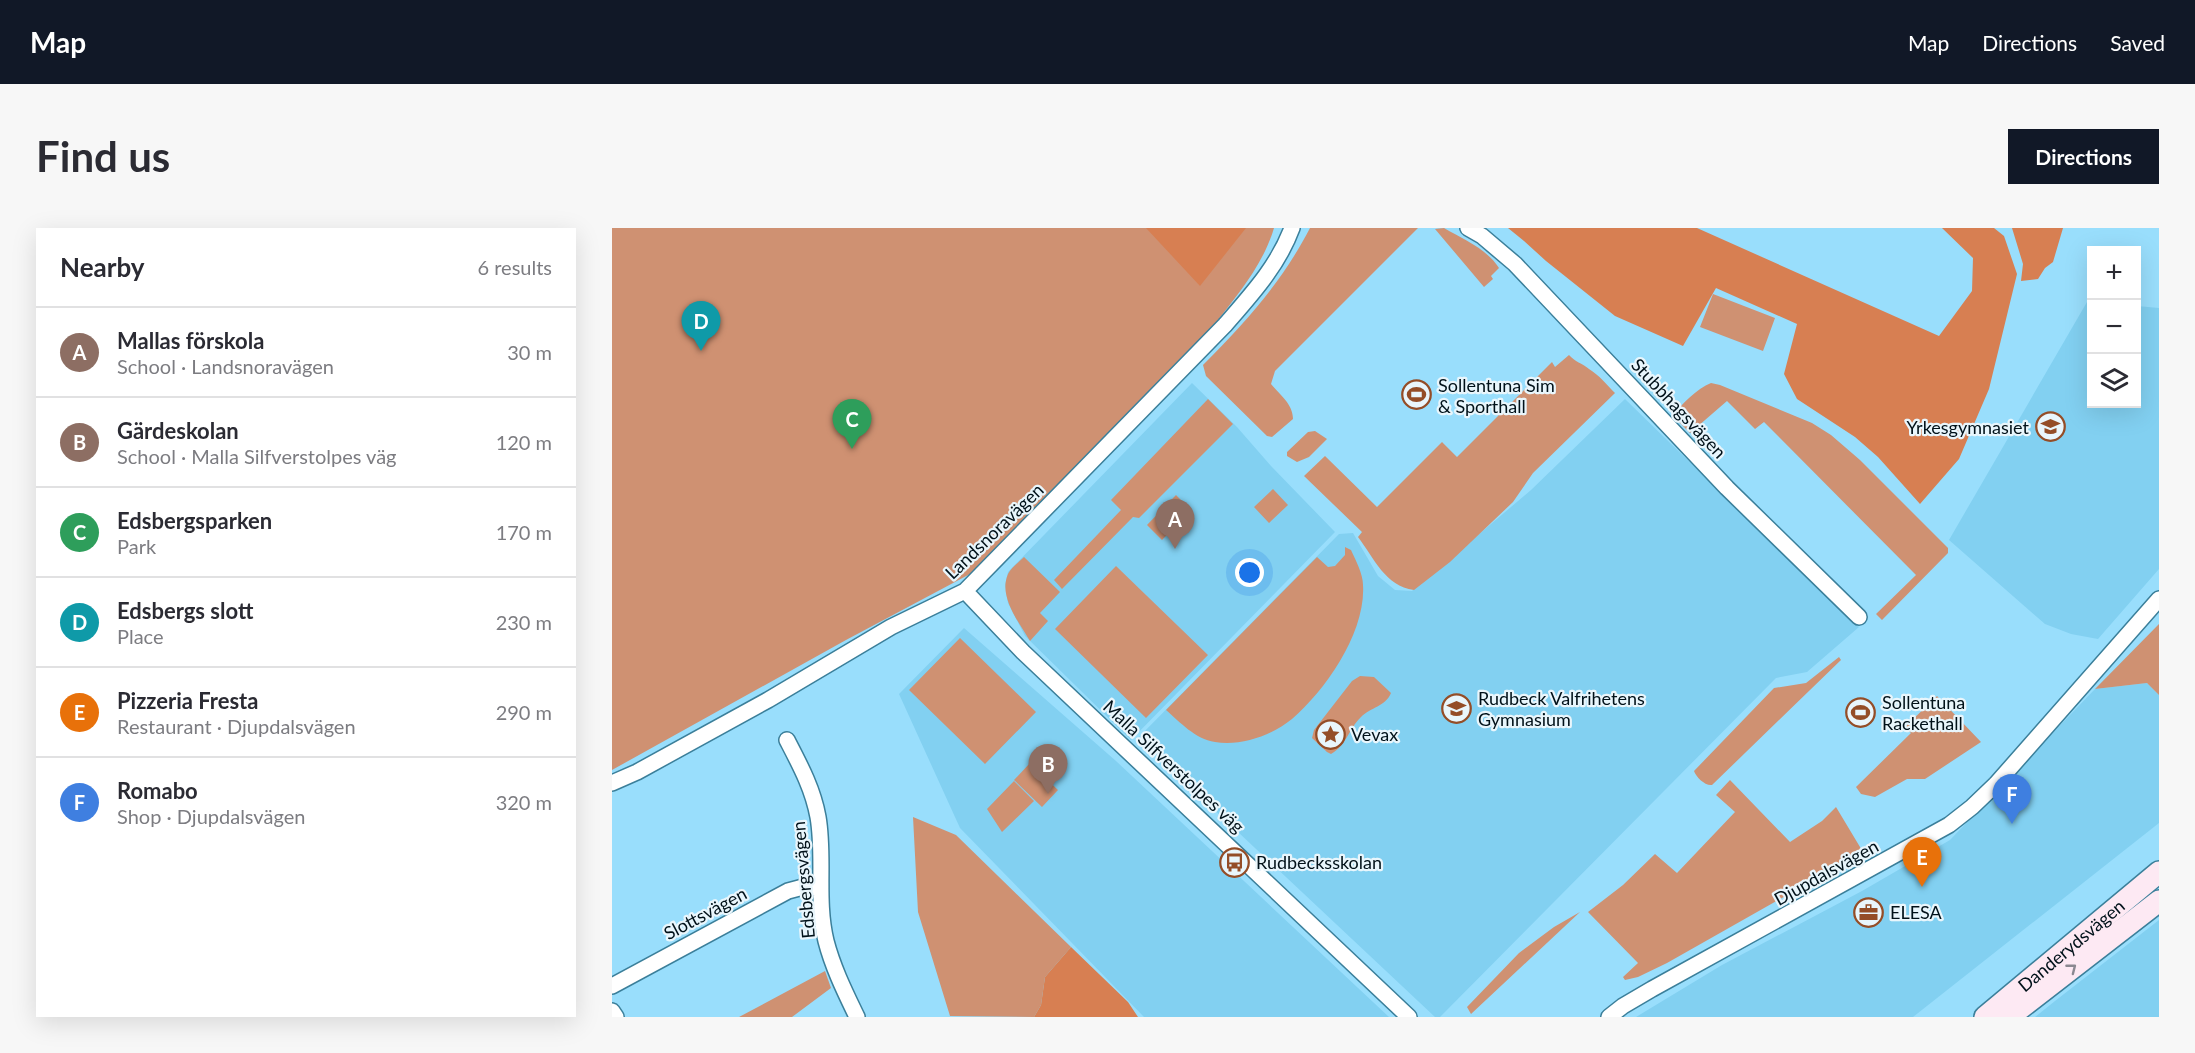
<!DOCTYPE html>
<html lang="en">
<head>
<meta charset="utf-8">
<style>
	:root { --surface:#fff; --page:#f7f7f7; --text:#2b2b33; --muted:#7c7c81; --line:#e1e1e2; --accent:#111827 }
	body { margin:0; font-family:Lato,sans-serif; background:var(--page); color:var(--text) }
	.controls { position:absolute; right:18px; top:18px; display:grid; overflow:hidden; border-radius:0px; box-shadow:0 6px 24px #0002 }
	.controls button { width:54px; height:54px; display:grid; place-items:center; padding:0; border:0; border-bottom:2px solid var(--line); background:var(--surface); color:var(--text); font:30px sans-serif }
	.you { position:absolute; left:638px; top:345px; width:21px; height:21px; margin:-15px; border:4px solid #fff; border-radius:50%; background:#1a73e8; box-shadow:0 0 0 9px #1a73e833 }
	.badge { display:grid; place-items:center; width:39px; height:39px; border-radius:50%; background:var(--accent); color:#fff; font-size:20px; font-weight:700 }
	.pin { position:absolute; translate:-50% -50px; filter:drop-shadow(0 2px 3px #0008) }
	.pin::after { content:''; position:absolute; top:32px; width:21px; height:18px; background:inherit; clip-path:polygon(0 0,100% 0,50% 100%) }
	.list { margin:0; padding:0; list-style:none }
	h2 { display:flex; justify-content:space-between; align-items:center; height:78px; margin:0; padding:0 24px; font-size:26px }
	h2 small { font-size:20px; font-weight:400; color:var(--muted) }
	.list li { display:grid; grid-template-columns:39px 1fr auto; gap:18px; align-items:center; box-sizing:border-box; height:90px; padding:0 24px; border-top:2px solid var(--line) }
	.list b { display:block; font-size:22px; white-space:nowrap }
	.list p { margin:0; font-size:20px; white-space:nowrap; color:var(--muted) }
	.list em { font-size:20px; font-style:normal; color:var(--muted) }
	.icon { flex:none; width:33px; height:33px; fill:none; stroke:currentColor; stroke-width:2; stroke-linecap:round; stroke-linejoin:round }
	.map { position:relative; flex:none; width:1547px; height:789px; overflow:hidden; border-radius:0px }
	header { display:flex; align-items:center; gap:36px; box-sizing:border-box; height:84px; padding:0 30px; background:var(--accent); color:#fff }
	header strong { font-size:28px }
	nav { display:flex; gap:33px; margin-inline-start:auto; font-size:21px }
	.intro { display:flex; align-items:center; justify-content:space-between; box-sizing:border-box; height:144px; padding:0 36px }
	h1 { margin:0; font-size:42px }
	.button { padding:15px 27px; border-radius:0px; background:var(--accent); color:#fff; font-size:21px; font-weight:700 }
	main { display:flex; gap:36px; padding:0 36px }
	aside { flex:1; background:var(--surface); border-radius:0px; box-shadow:0 6px 24px #0002 }
	.map>svg:first-child { display:block }
	.built { fill:#82d0f1 }
	.green { fill:#cf9172 }
	.forest { fill:#d77f52 }
	.lines { fill:none; stroke-linecap:round; stroke-linejoin:round }
	.minor-casing { stroke:#3b7f9a; stroke-width:18 }
	.secondary-casing { stroke:#3b7f9a; stroke-width:24 }
	.minor { stroke:#fff; stroke-width:15 }
	.secondary { stroke:#fde9f3; stroke-width:21 }
	.oneway { stroke:#8b8891 }
	.labels { text-anchor:middle; dominant-baseline:central; stroke-width:4.5; stroke-linejoin:round; paint-order:stroke }
	.poi-label { font-size:18px; fill:#001119; stroke:#e9f6fc; text-anchor:start }
	.street-label { font-size:18px; fill:#001119; stroke:#e9f6fc }
</style>
</head>
<body>
<header>
<strong>Map</strong>
<nav><a>Map</a><a>Directions</a><a>Saved</a></nav>
</header>
<div class="intro"><h1>Find us</h1><a class="button">Directions</a></div>
<main>
<aside>
<h2>Nearby<small>6 results</small></h2>
<ul class="list">
<li><span class="badge" style="background:#8d6e63">A</span><div><b>Mallas förskola</b><p>School · Landsnoravägen</p></div><em>30 m</em></li>
<li><span class="badge" style="background:#8d6e63">B</span><div><b>Gärdeskolan</b><p>School · Malla Silfverstolpes väg</p></div><em>120 m</em></li>
<li><span class="badge" style="background:#2e9e5b">C</span><div><b>Edsbergsparken</b><p>Park</p></div><em>170 m</em></li>
<li><span class="badge" style="background:#0f9aa8">D</span><div><b>Edsbergs slott</b><p>Place</p></div><em>230 m</em></li>
<li><span class="badge" style="background:#e8710a">E</span><div><b>Pizzeria Fresta</b><p>Restaurant · Djupdalsvägen</p></div><em>290 m</em></li>
<li><span class="badge" style="background:#3f7fe0">F</span><div><b>Romabo</b><p>Shop · Djupdalsvägen</p></div><em>320 m</em></li>
</ul>
</aside>
<div class="map">
<svg width="1547" height="789" viewBox="0 0 1547 789">
	<rect width="100%" height="100%" fill="#99defc"/>
	<path class="built" d="M1475,74H1480V176H1524L1525,78L1547,80V341L1486,411L1459,406L1433,396L1337,312Z
		M580,155L625,199L659,238L723,304L519,512L413,408L396,375L393,357L396,344Z
		M1013,171L1247,399L1195,444L1164,450L828,789H823L526,510L727,306L741,305L766,348L783,362L800,363L919,262Z
		M352,400L504,533L777,789H532L348,600L287,466Z
		M1535,455L1547,467V595L1301,789H1024L1110,737L1250,663L1338,612L1483,461Z
		M1547,692V789H1423L1443,773Z"/>
	<path class="green" d="M0,0H662C651,37 626,66 603,96L358,346L234,412L0,542Z
		M698,0H806L663,143L659,156C668,167 681,176 681,191L660,209L655,208L594,148L591,137C634,94 670,54 698,0Z
		M832,0C851,11 875,21 887,40L879,48L881,51L872,59L823,1Z
		M1101,66L1163,90L1151,123L1088,99Z
		M957,127C963,134 970,135 977,141C987,147 995,157 1003,165L921,245L901,274L838,334L802,362C773,358 762,330 746,309L750,304L692,248L713,228L765,279L830,214L845,229L940,134L943,139Z
		M1099,155L1108,157L1200,195L1219,207L1248,232L1336,320V325L1270,392L1264,386L1304,347L1152,194L1143,201L1115,173L1078,205L1061,188C1070,175 1085,161 1099,155Z
		M596,171L621,196L527,290L521,289L450,361L442,352L509,282L499,272Z
		M703,203L715,211L697,229L685,234L675,228V224L696,204Z
		M661,261L676,277L657,295L642,279Z
		M564,267L579,282L550,312L535,297Z
		M733,319L739,322C744,333 751,346 751,357C754,404 714,462 680,491C659,508 629,518 603,514C583,511 568,494 554,482L705,329L716,339L723,338L733,327Z
		M412,329L448,364L428,385L436,393L418,413C407,394 386,369 396,346C399,340 407,334 412,329Z
		M504,338L596,427L534,490L443,401Z
		M1547,396V467L1535,455L1483,461Z
		M348,410L424,484L373,536L297,462Z
		M1227,429L1229,432L1100,557C1093,558 1084,549 1082,543L1162,460L1194,455Z
		M748,448L762,449L779,465C773,479 759,479 749,489C737,500 735,517 719,526L715,524L700,510L702,502L740,453Z
		M1325,468L1369,514L1313,551H1295L1263,569L1249,566L1244,559L1299,505L1293,499Z
		M418,535L446,562L430,579L402,552Z
		M1118,552L1178,614L1210,593L1224,579L1251,624L1055,735L1026,749L1013,752L1011,749L1026,735L976,684L1011,657L1043,626L1065,645L1123,584L1104,567Z
		M402,553L422,573L390,604L375,581Z
		M301,589L344,607L459,719L433,749L429,777L422,789L338,788L306,684Z
		M968,684L859,786L855,779L907,725L942,699Z
		M213,743L219,760L180,789H127Z"/>
	<path class="forest" d="M534,0H634L588,58Z
		M896,0H1085L1327,108L1360,63L1361,30L1330,0H1382L1392,8L1405,46L1377,161L1347,231L1308,276L1266,229L1243,209L1185,171L1172,146L1185,96L1104,60L1071,118L1003,88L934,33L912,13Z
		M1400,0H1451L1441,34L1433,40L1426,51L1409,53L1411,36Z
		M459,719L516,774L526,789H422L429,777L433,749Z"/>
	<g class="lines">
		<defs>
			<path id="minor" d="M856,0L870,8L903,36L1115,260L1247,389
				M353,363L411,424L797,789
				M175,512C188,537 201,561 206,589C213,629 204,672 214,713C221,740 233,764 245,789
				M0,555L25,544L156,472L279,399L353,363L613,97C639,67 666,38 680,0
				M0,758L176,663L191,659L208,660
				M0,783L4,789
				M997,789L1011,778L1040,761L1337,597L1360,579L1384,556L1547,371"/>
			<g id="secondary">
				<path id="s1" d="M1373,789L1547,644"/>
				<path d="M1397,789L1547,673"/>
			</g>
		</defs>
		<use href="#minor" class="minor-casing"/>
		<use href="#secondary" class="secondary-casing"/>
		<use href="#minor" class="minor"/>
		<use href="#secondary" class="secondary"/>
	</g>
	<defs><path id="oneway-chevron" d="M-2-3.5L2.5 0L-2 3.5" fill="none" stroke-width="1.6" stroke-linecap="round" stroke-linejoin="round" transform="scale(1.5)"/></defs>
	<use class="oneway" href="#oneway-chevron" transform="translate(1460 740) rotate(-38)"/>
	<defs>
		<symbol id="stadium-ring" viewBox="-11 -11 22 22"><circle r="9.5" fill="#e9f6fc" stroke="#944d27" stroke-width="1.5"/><path d="M0-5a6.5 5 0 1 0 0 10a6.5 5 0 1 0 0-10ZM-3.5-1.8h7v3.6h-7Z" fill="#944d27"/></symbol>
		<symbol id="school-ring" viewBox="-11 -11 22 22"><circle r="9.5" fill="#e9f6fc" stroke="#944d27" stroke-width="1.5"/><path d="M0-5L7-2L0 1L-7-2ZM-4 1L0 2.5L4 1V4Q0 6-4 4Z" fill="#944d27"/></symbol>
		<symbol id="sight-ring" viewBox="-11 -11 22 22"><circle r="9.5" fill="#e9f6fc" stroke="#944d27" stroke-width="1.5"/><path d="M0-6L1.8-2.2L6-1.7L2.9 1.2L3.7 5.4L0 3.3L-3.7 5.4L-2.9 1.2L-6-1.7L-1.8-2.2Z" fill="#944d27"/></symbol>
		<symbol id="bus-ring" viewBox="-11 -11 22 22"><circle r="9.5" fill="#e9f6fc" stroke="#944d27" stroke-width="1.5"/><path d="M-5-6H5V4H4V6H2V4H-2V6H-4V4H-5ZM-3.5-4V0h7V-4ZM-3.5 1.2v1.5H-2V1.2ZM2 1.2v1.5H3.5V1.2Z" fill="#944d27"/></symbol>
		<symbol id="office-ring" viewBox="-11 -11 22 22"><circle r="9.5" fill="#e9f6fc" stroke="#944d27" stroke-width="1.5"/><path d="M-6-3h4V-5.5h4V-3h4V5H-6ZM-1-4.5V-3h2v-1.5ZM-6 0V1H6V0Z" fill="#944d27"/></symbol>
	</defs>
	<g fill-rule="evenodd">
		<use href="#stadium-ring" x="788" y="150" width="33" height="33"/>
		<use href="#school-ring" x="1422" y="182" width="33" height="33"/>
		<use href="#school-ring" x="828" y="464" width="33" height="33"/>
		<use href="#stadium-ring" x="1232" y="468" width="33" height="33"/>
		<use href="#sight-ring" x="702" y="490" width="33" height="33"/>
		<use href="#bus-ring" x="606" y="618" width="33" height="33"/>
		<use href="#office-ring" x="1240" y="668" width="33" height="33"/>
	</g>
	<g class="labels">
		<g class="poi-label">
			<text x="826" y="157">Sollentuna Sim<tspan x="826" dy="21">&amp; Sporthall</tspan></text>
			<text x="1417" y="199" text-anchor="end">Yrkesgymnasiet</text>
			<text x="866" y="470">Rudbeck Valfrihetens<tspan x="866" dy="21">Gymnasium</tspan></text>
			<text x="1270" y="474">Sollentuna<tspan x="1270" dy="21">Rackethall</tspan></text>
			<text x="739" y="506">Vevax</text>
			<text x="644" y="634">Rudbecksskolan</text>
			<text x="1278" y="684">ELESA</text>
		</g>
		<g class="street-label">
			<text transform="translate(1067 180) rotate(47)">Stubbhagsvägen</text>
			<text transform="translate(382 303) rotate(-44)">Landsnoravägen</text>
			<text transform="translate(562 538) rotate(43)">Malla Silfverstolpes väg</text>
			<text transform="translate(1214 644) rotate(-29)">Djupdalsvägen</text>
			<text transform="translate(191 652) rotate(-95)">Edsbergsvägen</text>
			<text transform="translate(93 685) rotate(-28)">Slottsvägen</text>
			<text stroke="none"><textPath href="#s1" startOffset="112">Danderydsvägen</textPath></text>
		</g>
	</g>
</svg>
<div class="controls">
<button>+</button>
<button>−</button>
<button><svg class="icon" aria-label="layers" viewBox="0 0 24 24"><path d="M12 4l9 5-9 5-9-5zM3 14l9 5 9-5"/></svg></button>
</div>
<div class="you"></div>
<div class="pin badge" style="left:563px;top:321px;background:#8d6e63">A</div>
<div class="pin badge" style="left:436px;top:566px;background:#8d6e63">B</div>
<div class="pin badge" style="left:240px;top:221px;background:#2e9e5b">C</div>
<div class="pin badge" style="left:89px;top:123px;background:#0f9aa8">D</div>
<div class="pin badge" style="left:1310px;top:659px;background:#e8710a">E</div>
<div class="pin badge" style="left:1400px;top:596px;background:#3f7fe0">F</div>
</div>
</main>
</body>
</html>
